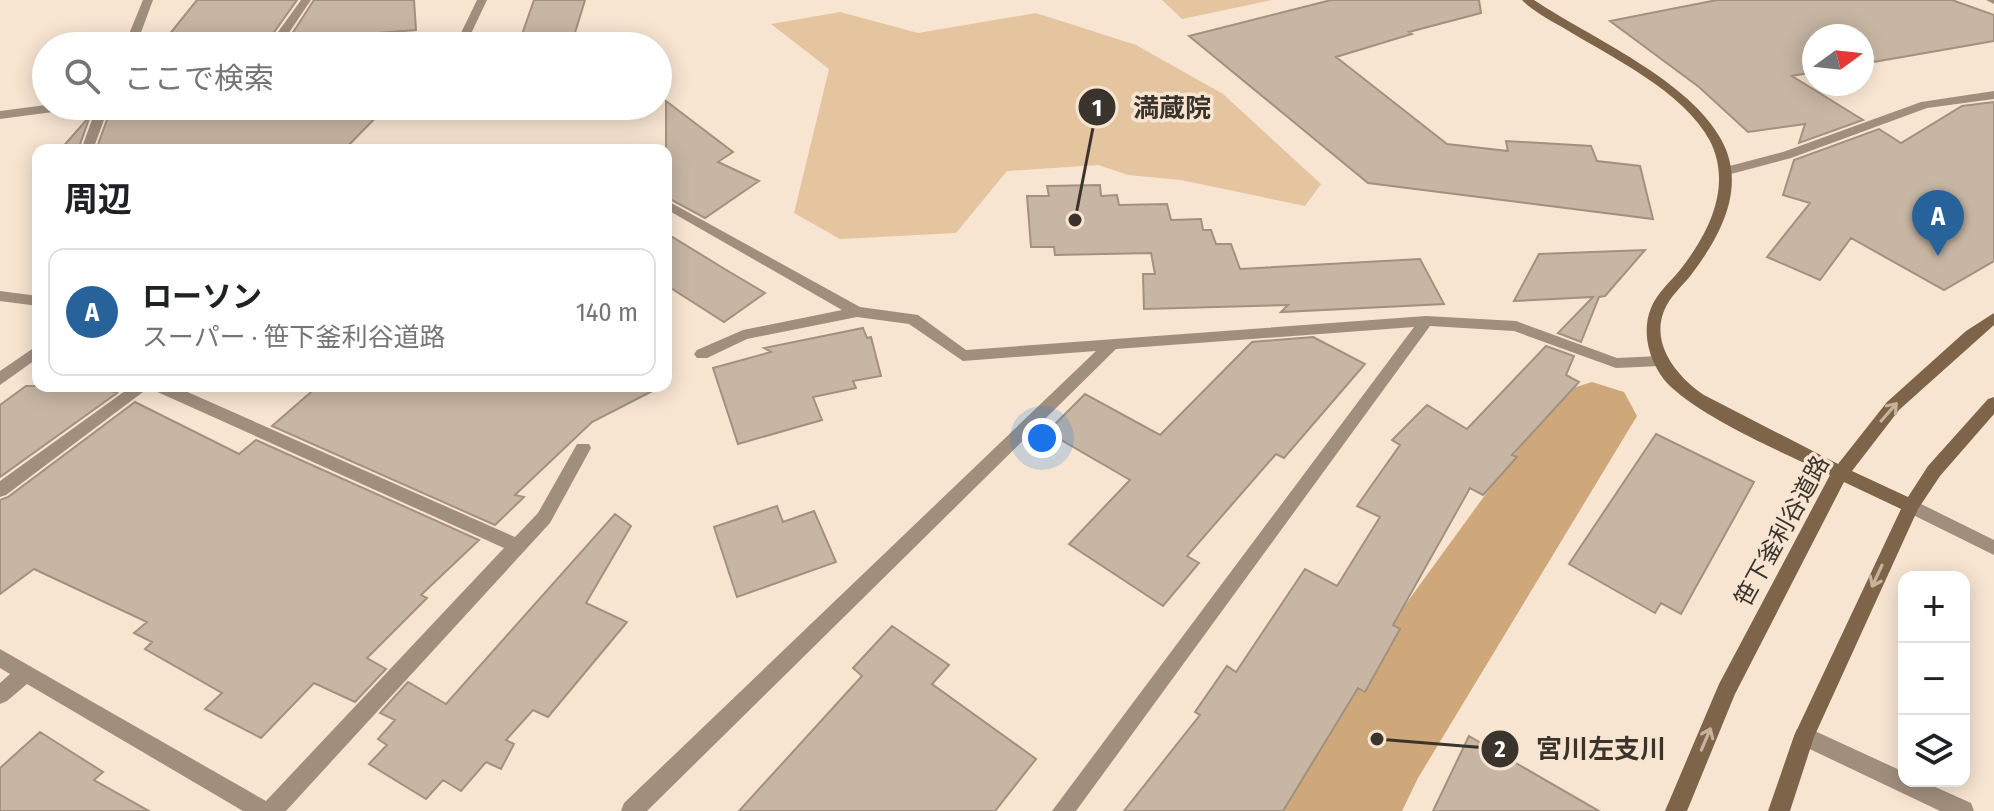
<!DOCTYPE html>
<html lang="ja">
<head>
<meta charset="utf-8">
<style>
	:root { --surface:#fff; --page:#f2f2f2; --text:#202124; --muted:#757577; --line:#e0e0e0; --accent:#27639a }
	body { margin:0; font-family:"Fira Sans Condensed","Noto Sans JP",sans-serif; background:var(--page); color:var(--text) }
	.controls { position:absolute; right:24px; bottom:24px; display:grid; overflow:hidden; border-radius:16px; box-shadow:0 4px 20px #0003 }
	.controls button { width:72px; height:72px; display:grid; place-items:center; padding:0; border:0; border-bottom:2px solid var(--line); background:var(--surface); color:var(--text); font:40px sans-serif }
	.compass { position:absolute; left:1802px; top:24px; width:72px; height:72px; border-radius:50%; background:var(--surface); box-shadow:0 4px 20px #0003; rotate:75deg }
	.you { position:absolute; left:1042px; top:438px; width:28px; height:28px; margin:-20px; border:6px solid #fff; border-radius:50%; background:#1a73e8; box-shadow:0 0 0 12px #1a73e833 }
	.badge { display:grid; place-items:center; width:52px; height:52px; border-radius:50%; background:var(--accent); color:#fff; font-size:26px; font-weight:700 }
	.pin { position:absolute; translate:-50% -66px; filter:drop-shadow(0 2px 4px #0008) }
	.pin::after { content:''; position:absolute; top:42px; width:28px; height:24px; background:inherit; clip-path:polygon(0 0,100% 0,50% 100%) }
	.list { margin:0; padding:0; list-style:none }
	h2 { display:flex; justify-content:space-between; align-items:center; height:104px; margin:0; padding:0 32px; font-size:34px }
	h2 small { font-size:26px; font-weight:400; color:var(--muted) }
	.list li { display:grid; grid-template-columns:52px 1fr auto; gap:24px; align-items:center; box-sizing:border-box; height:128px; margin:0 16px 16px; padding:0 16px; border:2px solid var(--line); border-radius:16px }
	.list b { display:block; font-size:30px; white-space:nowrap }
	.list p { margin:0; font-size:26px; white-space:nowrap; color:var(--muted) }
	.list em { font-size:26px; font-style:normal; color:var(--muted) }
	.icon { flex:none; width:44px; height:44px; fill:none; stroke:currentColor; stroke-width:2; stroke-linecap:round; stroke-linejoin:round }
	.map { position:relative; flex:none; width:1994px; height:811px; overflow:hidden }
	.search { position:absolute; background:var(--surface); box-shadow:0 4px 20px #0003; left:32px; top:32px; width:640px; height:88px; display:flex; align-items:center; gap:20px; box-sizing:border-box; padding:0 28px; border-radius:44px; color:var(--muted); font-size:30px }
	.panel { position:absolute; background:var(--surface); box-shadow:0 4px 20px #0003; left:32px; top:144px; width:640px; height:248px; border-radius:16px }
	.map>svg:first-child { display:block }
	.green { fill:#e5c4a0 }
	.lines { fill:none; stroke-linecap:round; stroke-linejoin:round }
	.river { fill:#cea77b; fill-rule:evenodd }
	.building { fill:#c7b6a3; stroke:#a2917f; stroke-width:2 }
	.lane { fill:#a18f7d; fill-rule:evenodd }
	.street { fill:#a18f7d; fill-rule:evenodd }
	.secondary { fill:#7e654a; fill-rule:evenodd }
	.oneway { stroke:#c7b29b }
	.labels { text-anchor:middle; dominant-baseline:central; stroke-width:7; stroke-linejoin:round; paint-order:stroke }
	.street-label { font-size:24px; fill:#3b342c; stroke:#f7e5d1 }
	.leader { fill:none; stroke:#3b342c; stroke-width:3 }
	.callout-dot { fill:#3b342c; stroke:#f7e5d1; stroke-width:3 }
	.mark-label { font-size:24px; text-anchor:middle; font-weight:bold; fill:#fff }
	.callout-label { font-size:26px; text-anchor:middle; font-weight:bold; fill:#3b342c; stroke:#f7e5d1; stroke-width:7; stroke-linejoin:round; paint-order:stroke }
</style>
</head>
<body>
<div class="map">
<svg width="1994" height="811" viewBox="0 0 1994 811">
	<rect width="100%" height="100%" fill="#f7e5d1"/>
	<path class="green" d="M1162,0H1272L1182,19Z
		M840,12L918,33L1036,13L1136,45L1223,94L1321,184L1305,206L1181,180L1128,175L1098,165L1007,171L956,233L840,239L794,213L829,69L771,24Z"/>
	<g class="lines">
		<path class="river" d="M1592,382L1624,392L1637,416L1418,778L1402,811H1278L1296,769L1336,700L1560,392Z"/>
	</g>
	<path class="building" d="M197,0H297L267,42L160,46Z
		M314,0H414L416,30L288,40Z
		M534,0H585L571,46H518Z
		M1331,0H1479L1481,13L1409,32L1412,34L1336,57L1447,144L1508,151L1506,141L1591,146L1597,161L1640,166L1653,219L1368,183L1189,36Z
		M1717,0H1952L1994,15V41L1862,64V36H1814V72L1792,76L1863,120L1799,143L1805,124L1748,132L1699,87L1610,21Z
		M666,101L733,152L718,162L759,181L705,218L666,197Z
		M1994,102V261L1944,290L1851,238L1820,280L1767,257L1810,203L1783,195L1794,160L1879,129L1901,143L1962,106Z
		M112,106H387L344,150H96Z
		M90,116L78,150H60Z
		M1100,185L1101,196L1117,195L1119,205L1167,204L1171,220L1201,219L1203,230H1211L1216,244H1231L1240,269L1420,259L1444,304L1281,312L1288,305L1144,309L1143,274H1155L1151,253L1055,255L1054,247H1031L1027,196H1049L1047,186Z
		M666,233L723,268L765,293L724,322L666,285Z
		M1645,250L1605,296L1599,297L1581,342L1558,333L1593,297L1514,301L1539,254Z
		M863,328L867,338L871,337L881,376L853,381L856,388L813,397L822,420L738,444L713,368L771,352L764,348Z
		M1313,337L1365,364L1284,458L1276,454L1187,556L1199,563L1163,606L1069,544L1130,480L1056,437L1060,432L1052,427L1085,394L1160,435L1252,342Z
		M1546,346L1574,356L1566,375L1579,382L1512,455L1517,457L1483,495L1470,488L1393,625L1400,629L1365,692L1358,688L1283,811H1124L1200,715L1195,712L1227,666L1236,672L1305,569L1337,586L1380,517L1357,506L1400,445L1392,440L1427,405L1467,429Z
		M26,386H100L117,393L0,477V405Z
		M318,386H662L592,422L515,495L524,497L495,525L272,426Z
		M135,402L239,454L256,440L479,540L421,595L427,598L367,658L386,669L355,702L314,683L261,738L205,709L222,693L145,649L152,642L134,633L147,622L34,569L0,594V500L8,497Z
		M1656,434L1754,482L1681,614L1661,603L1655,613L1569,564Z
		M777,506L783,522L814,511L836,562L737,597L714,527Z
		M615,514L631,526L586,603L627,622L548,717L533,710L506,740L514,744L501,769L486,762L461,791L443,780L426,799L369,764L387,745L378,739L395,720L380,713L408,682L446,704Z
		M892,626L949,665L932,684L1036,759L995,811H739L862,676L853,668Z
		M40,732L103,772L94,780L149,811H0V768Z
		M1469,736L1599,811H1433Z"/>
	<g class="lines">
		<path class="lane" d="M0,291L38,296V306L0,301Z
			M1804,726L1904,772V781H1922L1971,803L1974,811H1940L1797,743L1794,736L1797,729Z"/>
		<path class="street" d="M143,0H153L136,46H124Z
			M301,0H311L280,46H268Z
			M477,0H487L468,40L395,46H340L346,43L460,35Z
			M1986,0H1994V4Z
			M1994,91V99L1927,108L1791,158L1727,175L1721,171L1722,168L1783,152L1921,102Z
			M46,105L74,106L68,110L0,119V111Z
			M97,106H109L93,150H81Z
			M666,200L860,307L918,315L966,350L1426,316L1516,321L1617,358L1660,356L1668,361L1660,366L1616,368L1514,331L1430,326L1076,811H1052L1414,327L1116,349L647,811H621L624,803L1096,351L963,361L909,324L857,317L747,339L707,358H697L694,354L697,350L743,330L842,310L666,209Z
			M38,345V358L0,385V371Z
			M132,386H151L6,495L0,497V481Z
			M151,386H174L515,537L538,513L577,444H589L591,448L550,523L286,811H243L27,684L7,701L0,704V683L10,674L0,668V649L266,801L504,548L153,390Z
			M1911,499L1994,540V555L1905,511L1902,506L1905,501Z"/>
		<path class="secondary" d="M1522,0H1534C1591,38 1690,80 1722,141C1747,188 1720,237 1691,275C1683,285 1674,293 1668,303C1646,340 1676,376 1704,395L1838,464L1887,402L1966,331L1994,313V325L1899,410L1852,471L1908,497L1928,466L1988,399L1994,397V414L1940,476L1918,509L1814,737L1790,811H1768L1794,736L1901,509L1844,482L1735,694L1687,811H1665L1719,684L1830,475C1784,453 1708,421 1671,387C1651,368 1640,334 1651,308C1657,293 1670,282 1680,270C1708,234 1733,187 1710,141C1684,91 1609,56 1562,27C1548,19 1533,11 1522,0Z"/>
	</g>
	<defs><path id="oneway-shaft" d="M-6 0H5M1.5-3L5.5 0L1.5 3" fill="none" stroke-width="1.6" stroke-linecap="round" stroke-linejoin="round" transform="scale(2)"/></defs>
	<g class="oneway">
		<use href="#oneway-shaft" transform="translate(1889 412) rotate(-49)"/>
		<use href="#oneway-shaft" transform="translate(1877 576) rotate(115)"/>
		<use href="#oneway-shaft" transform="translate(1706 739) rotate(-67)"/>
	</g>
	<g class="labels">
		<g class="street-label">
			<text transform="translate(1782 531) rotate(-61)">笹下釜利谷道路</text>
		</g>
	</g>
	<path class="leader" d="M1075 220L1097 107M1377 739L1500 749"/>
	<g class="callout-dot">
		<circle cx="1075" cy="220" r="8"/>
		<circle cx="1377" cy="739" r="8"/>
		<circle cx="1097" cy="107" r="20"/>
		<circle cx="1500" cy="749" r="20"/>
	</g>
	<g class="mark-label">
		<text x="1097" y="116">1</text>
		<text x="1500" y="757">2</text>
	</g>
	<g class="callout-label">
		<text x="1172" y="117">満蔵院</text>
		<text x="1601" y="758">宮川左支川</text>
	</g>
</svg>
<div class="controls">
<button>+</button>
<button>−</button>
<button><svg class="icon" aria-label="layers" viewBox="0 0 24 24"><path d="M12 4l9 5-9 5-9-5zM3 14l9 5 9-5"/></svg></button>
</div>
<svg class="compass" viewBox="-18 -18 36 36"><path d="M0-13l5 13h-10z" fill="#e53935"/><path d="M0 13l5-13h-10z" fill="#757577"/></svg>
<div class="you"></div>
<div class="pin badge" style="left:1938px;top:256px">A</div>
<div class="search"><svg class="icon" aria-label="search" viewBox="0 0 24 24"><circle cx="10" cy="10" r="6"/><path d="M15 15l6 6"/></svg>ここで検索</div>
<section class="panel">
<h2>周辺<small></small></h2>
<ul class="list">
<li><span class="badge">A</span><div><b>ローソン</b><p>スーパー · 笹下釜利谷道路</p></div><em>140 m</em></li>
</ul>
</section>
</div>
</body>
</html>
